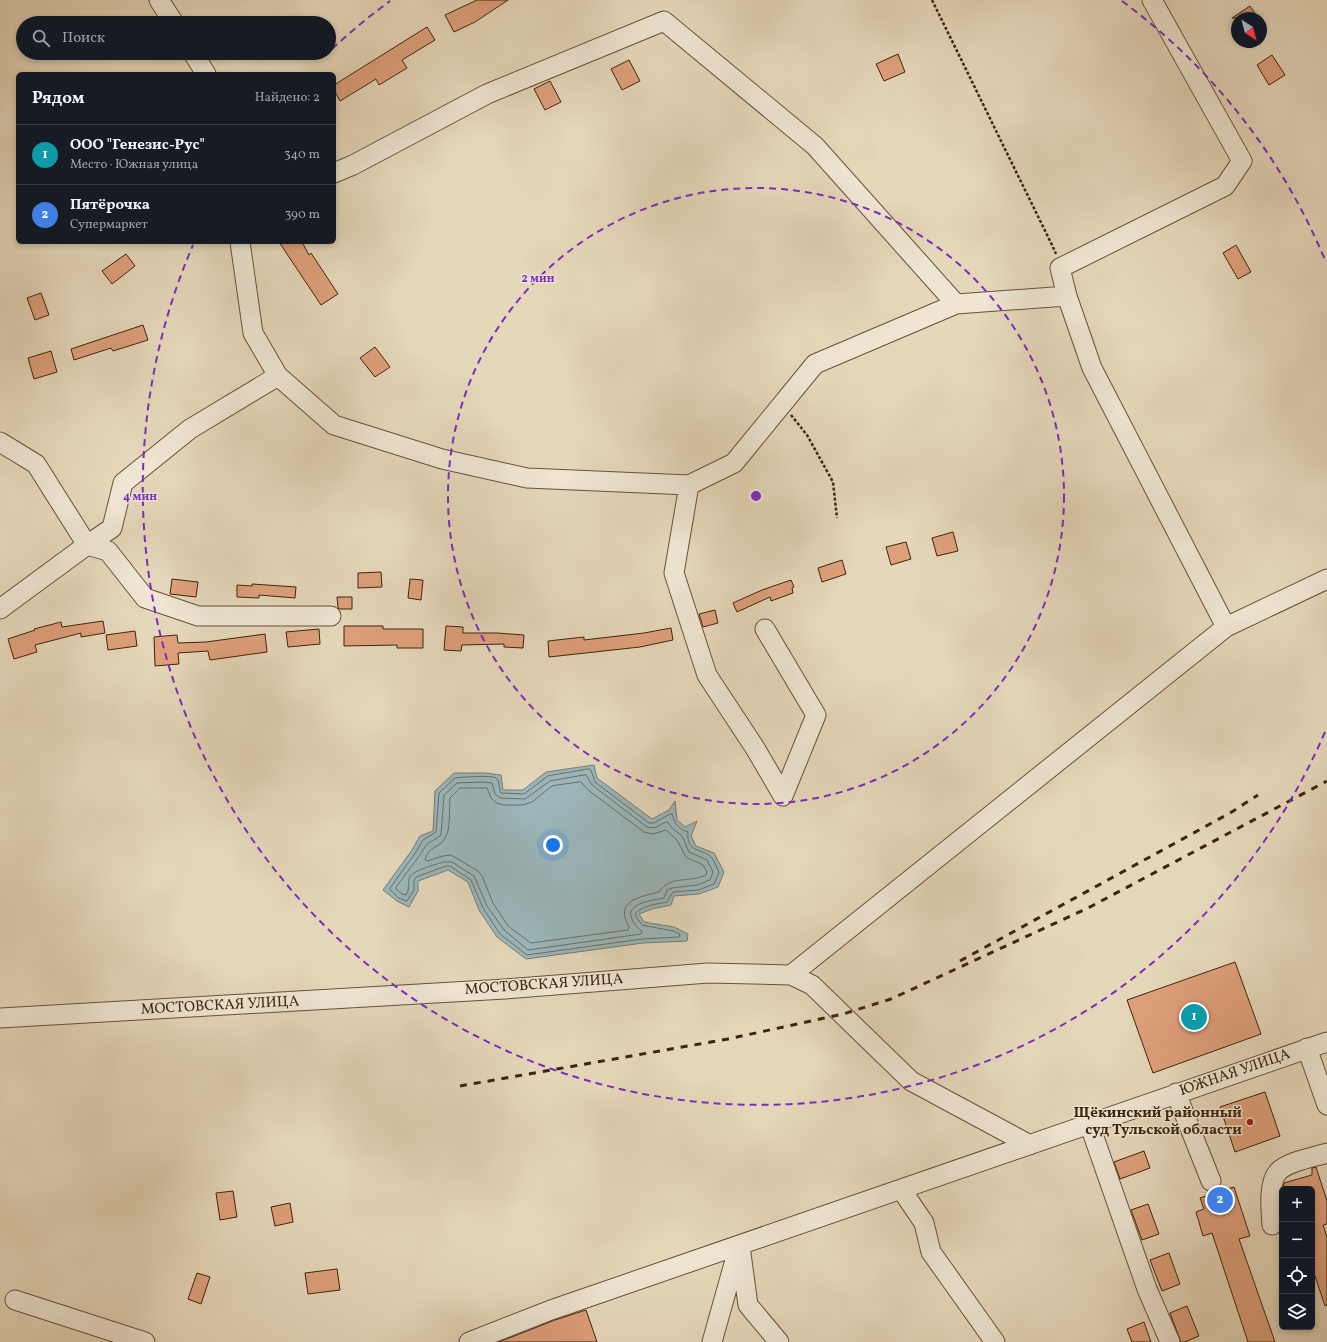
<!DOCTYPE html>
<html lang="ru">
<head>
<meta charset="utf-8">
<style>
	:root { --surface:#171b24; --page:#20242c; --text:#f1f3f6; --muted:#9ea1a6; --line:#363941; --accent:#c59692 }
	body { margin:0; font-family:Vollkorn,serif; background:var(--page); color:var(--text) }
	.controls { position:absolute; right:12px; bottom:12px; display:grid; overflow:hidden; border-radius:6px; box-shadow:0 2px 6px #0003 }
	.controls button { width:36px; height:36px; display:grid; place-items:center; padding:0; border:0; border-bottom:1px solid var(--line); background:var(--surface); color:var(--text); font:20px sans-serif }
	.compass { position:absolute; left:1231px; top:12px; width:36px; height:36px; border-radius:50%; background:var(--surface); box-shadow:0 2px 6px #0003; rotate:144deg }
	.you { position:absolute; left:553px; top:845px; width:14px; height:14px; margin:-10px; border:3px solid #fff; border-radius:50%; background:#1a73e8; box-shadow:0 0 0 6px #1a73e833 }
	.badge { display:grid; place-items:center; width:26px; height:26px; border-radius:50%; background:var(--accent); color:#fff; font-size:13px; font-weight:700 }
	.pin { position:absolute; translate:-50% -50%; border:2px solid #fff; box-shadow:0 1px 4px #0006 }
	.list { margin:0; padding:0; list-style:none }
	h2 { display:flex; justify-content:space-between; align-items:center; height:52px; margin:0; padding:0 16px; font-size:17px }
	h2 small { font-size:13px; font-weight:400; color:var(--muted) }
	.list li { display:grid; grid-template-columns:26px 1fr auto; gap:12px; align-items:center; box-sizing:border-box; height:60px; padding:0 16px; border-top:1px solid var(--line) }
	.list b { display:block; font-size:15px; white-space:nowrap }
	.list p { margin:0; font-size:13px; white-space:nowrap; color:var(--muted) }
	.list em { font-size:13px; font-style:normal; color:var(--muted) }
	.icon { flex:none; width:22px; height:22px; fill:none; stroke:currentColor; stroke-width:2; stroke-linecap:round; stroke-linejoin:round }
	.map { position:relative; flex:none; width:1327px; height:1342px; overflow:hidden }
	.search { position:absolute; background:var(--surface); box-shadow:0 2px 6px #0003; left:16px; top:16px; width:320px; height:44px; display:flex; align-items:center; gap:10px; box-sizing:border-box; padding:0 14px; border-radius:22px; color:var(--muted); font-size:15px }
	.panel { position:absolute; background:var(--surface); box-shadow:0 2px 6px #0003; left:16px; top:72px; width:320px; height:172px; border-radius:6px }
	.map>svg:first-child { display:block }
	.water { fill:#9bb7bb; stroke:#757c75 }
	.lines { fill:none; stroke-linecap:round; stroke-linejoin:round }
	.shore { stroke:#6c6e64; stroke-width:1 }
	.building { fill:#dea07b; stroke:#3d240c }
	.minor-casing { stroke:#675138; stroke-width:21 }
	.path { stroke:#3d240c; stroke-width:2.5; stroke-dasharray:3 2; stroke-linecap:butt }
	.minor { stroke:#eee5d2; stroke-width:19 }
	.rail { stroke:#3d240c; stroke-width:3; stroke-dasharray:7 7; stroke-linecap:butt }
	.ring { fill:none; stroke:#7b2cbf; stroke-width:2; stroke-dasharray:7 5 }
	.poi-dot { fill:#8f2418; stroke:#eee5d2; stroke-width:1.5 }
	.labels { text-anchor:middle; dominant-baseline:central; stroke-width:3; stroke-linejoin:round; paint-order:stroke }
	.street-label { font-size:15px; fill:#3d240c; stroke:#eee5d2 }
	.poi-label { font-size:15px; font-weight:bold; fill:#3d240c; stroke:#eee5d2; text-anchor:end }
	.centre { fill:#7b2cbf; stroke:#eee5d2; stroke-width:2 }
	.ring-label { font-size:12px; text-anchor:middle; font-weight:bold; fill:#7b2cbf; stroke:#eee5d2; stroke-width:3; stroke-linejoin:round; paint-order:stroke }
</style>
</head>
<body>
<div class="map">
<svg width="1327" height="1342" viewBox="0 0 1327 1342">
	<rect width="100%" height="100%" fill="#e5d7ba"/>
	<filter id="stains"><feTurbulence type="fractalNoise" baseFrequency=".005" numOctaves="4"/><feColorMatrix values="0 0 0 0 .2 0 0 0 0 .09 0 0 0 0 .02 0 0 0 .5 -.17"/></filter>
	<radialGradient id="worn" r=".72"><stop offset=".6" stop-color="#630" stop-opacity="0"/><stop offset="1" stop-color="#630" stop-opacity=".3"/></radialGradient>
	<path class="water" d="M594,765L597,778L652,819L669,810L675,801L677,820L685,827L697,821L691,836L696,846L714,853L724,872L718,887L699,894L674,896L671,905L652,909L639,914L644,922L674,927L688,934L687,941L643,943L526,959L497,937L479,910L468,882L448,870L418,881V891L409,907L397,901L383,890L412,850L420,836L433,831L435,791L454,773H485L501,775L503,790H523L546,772Z"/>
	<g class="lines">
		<path class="shore" d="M589,769L591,770L595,782L649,823H654L670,814H672C675,824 678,829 688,832C686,854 704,848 712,858C715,862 717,868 719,872L714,884L698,890L673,892L671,895L667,902C658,904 643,905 636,913V917L642,925L673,931L680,934L679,937L642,939L527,955L500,934L483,908L471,880L450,866H446L416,877L414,881V890L407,901L399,898L390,890V888L416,852L423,840L436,832L439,793L455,778C462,777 492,775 496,778C500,781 499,789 501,793L524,794L548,776Z
			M586,775L592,785L647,827L654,828L666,822H668L671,827L682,836L689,852L707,860L713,872L710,880L697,885L672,888L667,890L664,898C654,900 624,903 632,919C634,924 637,928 642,931L641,934L528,950L504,930L487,906L474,876L452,862H444C437,864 413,870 410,877C407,883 411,887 406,895L402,894L396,889V887L420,855L427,844L437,838L441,835L444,795L457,783L484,782L492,783L495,794L500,798L525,799L550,781Z
			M581,782L588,790L644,832L653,834L666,830L677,840L686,857L703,865L707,872L706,875C689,883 670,875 659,892C639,897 614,901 629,927L628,930L531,943L508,926L493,903L482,876L478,871L451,855L443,856L427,861L425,860C429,845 439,849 445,838C451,830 449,808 450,798L460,788H487L491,798L497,803L503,805H523L532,802L552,786Z"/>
	</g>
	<path class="building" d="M477,0H508L475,22L454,32L445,15Z
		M1250,6L1258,18H1232Z
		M427,27L435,40L402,60L407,68L379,85L376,79L340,101L334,90V85Z
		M898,54L905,72L884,81L876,64Z
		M1272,55L1285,75L1269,85L1257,65Z
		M629,60L640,81L622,90L611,69Z
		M550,81L561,102L545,110L534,89Z
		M279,242H302L309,255L311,253L338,294L321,305Z
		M1236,245L1251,272L1238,279L1223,253Z
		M126,254L135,266L112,284L102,271Z
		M41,293L49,315L35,320L27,298Z
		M143,325L148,340L113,351L111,348L74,360L71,349Z
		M375,347L390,367L375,377L360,358Z
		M51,351L57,372L34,379L28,358Z
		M953,532L958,551L937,556L932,538Z
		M906,542L911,559L891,565L886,547Z
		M842,560L846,574L822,582L818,568Z
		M381,572L382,587L358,588V573Z
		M172,579L198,582L196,597L170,594Z
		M410,579L423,580L421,600L408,598Z
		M791,580L794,587L792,588L793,593L771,601L770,597L737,612L733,603L762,590Z
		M252,584L296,587L295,598L259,595V598L237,597V585L252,586Z
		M337,597H352V609H339L338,607Z
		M715,610L718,623L703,627L699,614Z
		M103,621L105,633L81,637V633L35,645L37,652L14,659L8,639L35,630L34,629L61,622L62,627Z
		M344,626H383V629H423V648H397V645L344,646Z
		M446,626L463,627V633H497L524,635L523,648L504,647V644L462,645L461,651L444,650Z
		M671,628L673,640L640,647L549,657L548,641L584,637V640L644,633Z
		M319,629L320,644L288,647L286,632Z
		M135,631L137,646L108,650L106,635Z
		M265,634L267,652L210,660L208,651L178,653L179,664L155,666L154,637L177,635L178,643L206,642Z
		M1235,962L1261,1034L1153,1073L1127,1000Z
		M1265,1092L1280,1136L1235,1152L1220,1107Z
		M1144,1151L1150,1168L1120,1179L1114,1162Z
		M1316,1167L1327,1201V1224L1323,1225L1327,1237V1305L1325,1306L1312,1267V1189H1283L1284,1183L1312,1175V1168Z
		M1234,1187L1250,1236L1239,1239L1275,1342H1248L1212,1233L1203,1236L1196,1212L1204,1209L1200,1198Z
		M233,1191L237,1217L220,1220L216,1193Z
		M290,1203L293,1222L275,1226L271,1207Z
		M1148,1204L1159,1234L1142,1240L1131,1210Z
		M1169,1253L1180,1284L1162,1291L1150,1260Z
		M337,1269L340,1290L308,1294L305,1273Z
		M197,1273L210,1277L201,1304L188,1299Z
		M1187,1306L1199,1336L1185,1342H1181L1170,1313Z
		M586,1310L597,1342H499L555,1320Z
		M1144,1322L1151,1342H1132L1127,1329Z"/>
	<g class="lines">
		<defs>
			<path id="minor" d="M159,0L174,23
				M193,53L206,74
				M334,173L353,165L487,94L664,21L815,146L956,304L1067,296
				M240,242L253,333L278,376L334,425L442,459L527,478L689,485L734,463L815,364L956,304
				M0,442L36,464L87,545L112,528L123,483L190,429L278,376
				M689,485L674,573L707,675L755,748L783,796
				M0,609L87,545L108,551L145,598L198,616H331
				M1226,627L1327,579
				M765,629L816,715L783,796
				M791,975L1226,627L1092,368L1067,296L1060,268L1225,186L1242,161L1152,0
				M0,1018L505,989L708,973L791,975L812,985L911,1081L1030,1145
				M1307,1048L1327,1105
				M1176,1093L1211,1181
				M1089,1123L1147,1289L1170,1342
				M901,1189L924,1223L931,1252L995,1342
				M1272,1225C1271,1211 1268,1183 1278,1172C1286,1162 1314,1157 1327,1153
				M740,1246L748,1305L779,1342
				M15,1300L145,1342
				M469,1342L551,1310L1327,1042
				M712,1342L737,1253"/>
		</defs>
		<use href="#minor" class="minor-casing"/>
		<path class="path" d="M932,0L1052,245L1056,254
			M791,415L807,435L833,482L837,518"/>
		<use href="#minor" class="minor"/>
		<path class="rail" d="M960,961L1230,813L1258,795
			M460,1086L728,1039L843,1014L891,999L1088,908L1327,781"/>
	</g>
	<g class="ring">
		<circle cx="756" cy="496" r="308"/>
		<path d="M1325 732A616 616 0 1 1 193 245M332 49A616 616 0 0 1 390 1M1122 1A616 616 0 0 1 1325 260"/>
	</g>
	<circle class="poi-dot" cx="1250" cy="1122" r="4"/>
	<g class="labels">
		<g class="street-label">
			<text transform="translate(544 985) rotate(-4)">МОСТОВСКАЯ УЛИЦА</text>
			<text transform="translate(220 1006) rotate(-3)">МОСТОВСКАЯ УЛИЦА</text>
			<text transform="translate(1235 1073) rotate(-19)">ЮЖНАЯ УЛИЦА</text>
		</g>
		<g class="poi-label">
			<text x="1242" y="1113">Щёкинский районный<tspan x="1242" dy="17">суд Тульской области</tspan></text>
		</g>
	</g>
	<circle cx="756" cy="496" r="6" class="centre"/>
	<g class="ring-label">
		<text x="538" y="282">2 мин</text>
		<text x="140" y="500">4 мин</text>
	</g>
	<rect width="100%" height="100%" filter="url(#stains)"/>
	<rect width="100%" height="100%" fill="url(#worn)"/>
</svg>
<div class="controls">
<button>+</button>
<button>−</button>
<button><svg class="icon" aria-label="locate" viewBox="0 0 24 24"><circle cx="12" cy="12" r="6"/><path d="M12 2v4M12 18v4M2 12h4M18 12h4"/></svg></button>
<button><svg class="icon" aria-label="layers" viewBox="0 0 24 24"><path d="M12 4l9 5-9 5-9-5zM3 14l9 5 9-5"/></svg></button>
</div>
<svg class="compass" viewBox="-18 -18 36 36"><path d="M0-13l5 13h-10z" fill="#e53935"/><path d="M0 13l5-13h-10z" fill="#9ea1a6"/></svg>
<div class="you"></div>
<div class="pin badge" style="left:1194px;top:1017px;background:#0f9aa8">1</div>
<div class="pin badge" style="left:1220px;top:1200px;background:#3f7fe0">2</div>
<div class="search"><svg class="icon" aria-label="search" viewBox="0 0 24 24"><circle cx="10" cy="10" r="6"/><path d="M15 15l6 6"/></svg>Поиск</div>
<section class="panel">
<h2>Рядом<small>Найдено: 2</small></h2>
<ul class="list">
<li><span class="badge" style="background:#0f9aa8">1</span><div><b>ООО &quot;Генезис-Рус&quot;</b><p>Место · Южная улица</p></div><em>340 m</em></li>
<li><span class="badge" style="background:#3f7fe0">2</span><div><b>Пятёрочка</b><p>Супермаркет</p></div><em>390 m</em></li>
</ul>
</section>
</div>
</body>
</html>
